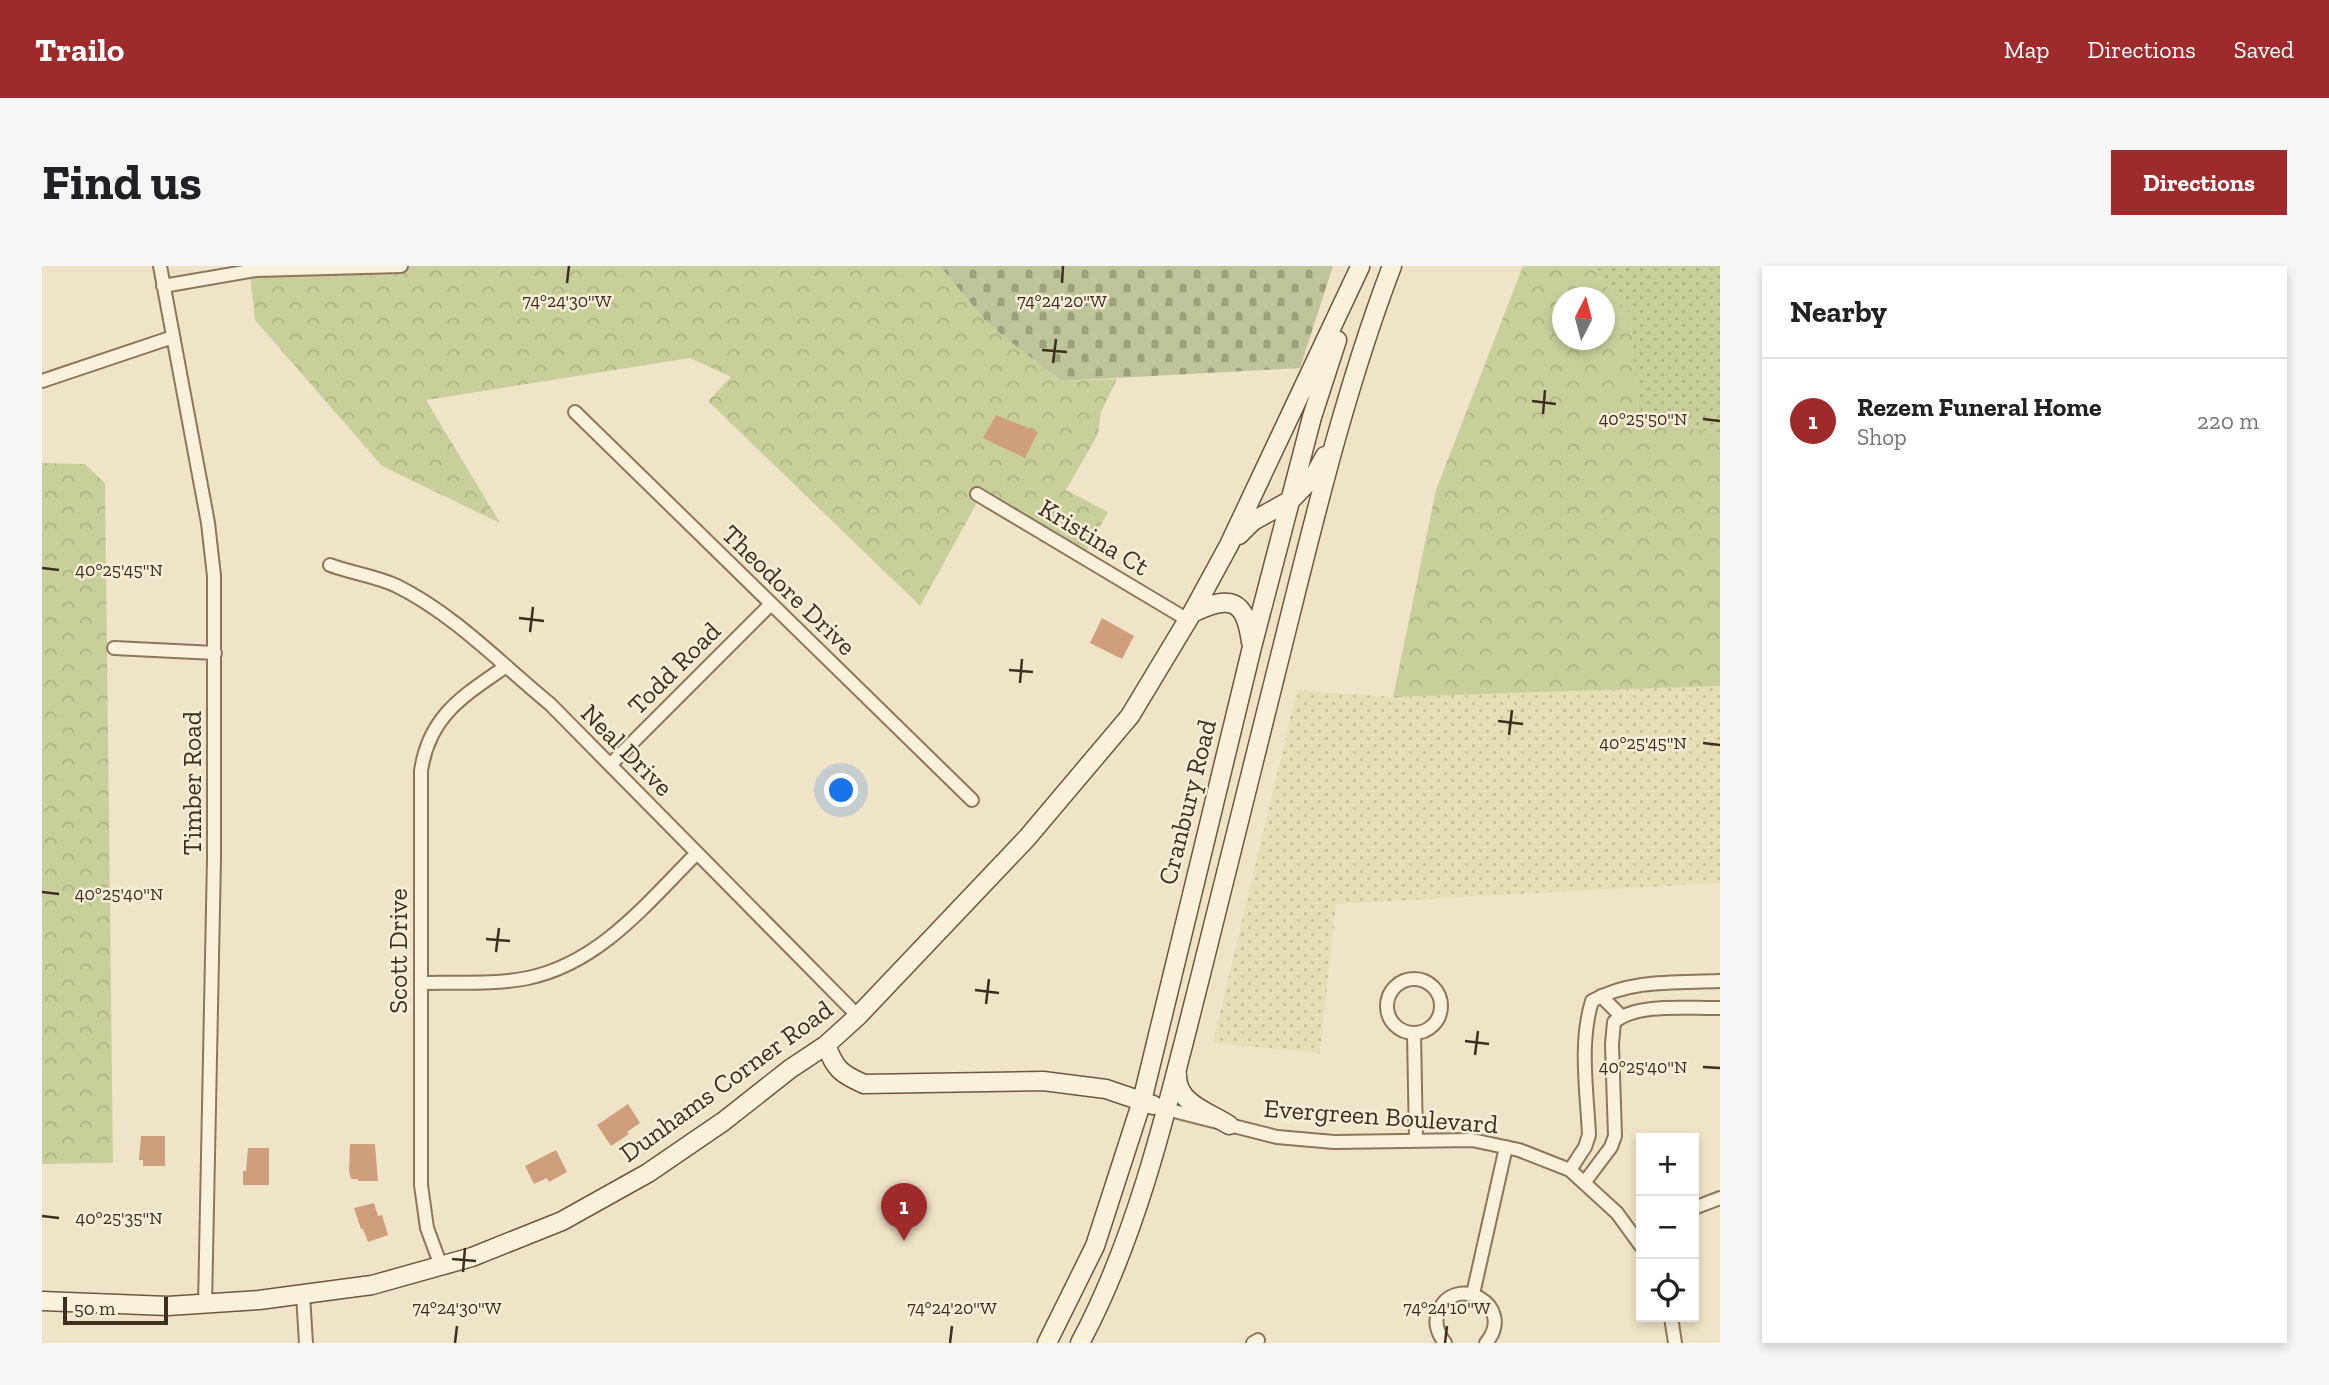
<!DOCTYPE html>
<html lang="en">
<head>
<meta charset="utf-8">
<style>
	:root { --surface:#fff; --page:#f6f6f6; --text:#202124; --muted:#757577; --line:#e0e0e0; --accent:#9e2a2b }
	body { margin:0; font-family:"Zilla Slab",serif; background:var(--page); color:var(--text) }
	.controls { position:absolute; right:21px; bottom:21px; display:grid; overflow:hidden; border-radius:0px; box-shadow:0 4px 10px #0003 }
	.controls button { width:63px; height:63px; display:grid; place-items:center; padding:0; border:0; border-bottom:2px solid var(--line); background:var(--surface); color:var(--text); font:35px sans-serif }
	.compass { position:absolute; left:1510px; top:21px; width:63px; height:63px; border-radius:50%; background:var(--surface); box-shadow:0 4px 10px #0003; rotate:6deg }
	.scale { position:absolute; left:21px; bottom:18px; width:105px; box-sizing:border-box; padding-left:7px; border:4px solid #3d2e20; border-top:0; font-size:19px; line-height:24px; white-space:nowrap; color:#3d2e20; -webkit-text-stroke:5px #f7eed8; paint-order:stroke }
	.you { position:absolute; left:800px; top:525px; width:24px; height:24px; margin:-18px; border:5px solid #fff; border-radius:50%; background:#1a73e8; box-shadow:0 0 0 10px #1a73e833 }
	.badge { display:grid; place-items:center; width:46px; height:46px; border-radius:50%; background:var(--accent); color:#fff; font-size:23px; font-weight:700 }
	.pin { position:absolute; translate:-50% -58px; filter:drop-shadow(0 2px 4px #0008) }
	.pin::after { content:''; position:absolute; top:37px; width:24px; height:21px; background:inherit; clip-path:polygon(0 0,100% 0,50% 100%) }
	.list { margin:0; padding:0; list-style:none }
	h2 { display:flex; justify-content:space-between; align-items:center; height:91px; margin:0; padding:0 28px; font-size:30px }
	h2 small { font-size:23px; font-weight:400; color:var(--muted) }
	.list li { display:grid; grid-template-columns:46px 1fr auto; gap:21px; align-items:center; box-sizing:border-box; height:126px; padding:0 28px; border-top:2px solid var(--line) }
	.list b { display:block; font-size:26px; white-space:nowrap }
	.list p { margin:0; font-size:23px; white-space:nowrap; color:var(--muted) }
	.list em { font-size:23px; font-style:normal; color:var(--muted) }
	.icon { flex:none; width:38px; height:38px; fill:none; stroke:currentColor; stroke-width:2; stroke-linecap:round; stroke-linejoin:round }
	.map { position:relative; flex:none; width:1678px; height:1077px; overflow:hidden; border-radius:0px }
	header { display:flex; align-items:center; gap:42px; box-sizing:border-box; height:98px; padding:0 35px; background:var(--accent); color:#fff }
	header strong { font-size:33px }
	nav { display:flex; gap:38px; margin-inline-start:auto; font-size:24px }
	.intro { display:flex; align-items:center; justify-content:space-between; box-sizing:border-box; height:168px; padding:0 42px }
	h1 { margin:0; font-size:49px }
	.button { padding:18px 32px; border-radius:0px; background:var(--accent); color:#fff; font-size:24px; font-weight:700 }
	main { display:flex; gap:42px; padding:0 42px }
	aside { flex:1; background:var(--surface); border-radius:0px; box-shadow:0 4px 10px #0003 }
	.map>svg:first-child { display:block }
	.farmland { fill:url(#farmland-dots) }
	.grass { fill:url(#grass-dots) }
	.forest { fill:url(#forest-crowns); fill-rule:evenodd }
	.cemetery { fill:url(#cemetery-stones) }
	.building { fill:#cf9f7d }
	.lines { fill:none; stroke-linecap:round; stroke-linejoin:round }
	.street-casing { stroke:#8d765c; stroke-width:16 }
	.secondary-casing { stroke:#6f573f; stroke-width:21 }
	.street { stroke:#faf1dc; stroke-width:12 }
	.secondary { stroke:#faf1dc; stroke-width:18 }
	.ticks { fill:none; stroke:#3d2e20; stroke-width:2.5 }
	.labels { text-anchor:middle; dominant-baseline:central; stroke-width:5; stroke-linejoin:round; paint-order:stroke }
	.street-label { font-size:26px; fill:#3d2e20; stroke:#f7eed8 }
	.ticks-label { font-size:18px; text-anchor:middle; fill:#3d2e20; stroke:#f7eed8; stroke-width:5; stroke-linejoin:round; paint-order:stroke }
</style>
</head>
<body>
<header>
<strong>Trailo</strong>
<nav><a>Map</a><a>Directions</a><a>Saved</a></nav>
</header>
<div class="intro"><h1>Find us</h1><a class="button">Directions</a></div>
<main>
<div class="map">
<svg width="1678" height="1077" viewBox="0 0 1678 1077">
	<defs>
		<pattern id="farmland-dots" width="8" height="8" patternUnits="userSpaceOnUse" patternTransform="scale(1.75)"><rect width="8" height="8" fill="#e6deb5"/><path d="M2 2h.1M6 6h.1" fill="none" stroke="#c6bf9b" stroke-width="1.8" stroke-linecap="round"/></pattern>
		<pattern id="grass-dots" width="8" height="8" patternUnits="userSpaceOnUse" patternTransform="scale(1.75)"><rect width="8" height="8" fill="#c9cf9b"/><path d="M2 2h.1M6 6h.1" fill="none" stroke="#aeb285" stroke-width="1.8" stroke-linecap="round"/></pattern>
		<pattern id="forest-crowns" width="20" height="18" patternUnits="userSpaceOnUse" patternTransform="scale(1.75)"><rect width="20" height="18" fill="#c9cf9b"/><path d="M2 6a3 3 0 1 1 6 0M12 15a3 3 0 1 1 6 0" fill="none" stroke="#aeb285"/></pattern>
		<pattern id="cemetery-stones" width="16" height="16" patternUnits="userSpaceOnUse" patternTransform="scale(1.75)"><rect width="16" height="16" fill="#bfc49a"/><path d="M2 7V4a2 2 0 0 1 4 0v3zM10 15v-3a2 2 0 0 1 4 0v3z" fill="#9ca07d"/></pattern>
	</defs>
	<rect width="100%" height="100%" fill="#f0e4c8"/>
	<path class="farmland" d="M1678,420V617L1294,638L1278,787L1171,777L1255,424L1351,431Z"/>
	<path class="grass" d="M1549,0H1678V168L1597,154L1588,48Z"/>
	<path class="forest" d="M207,0H898L946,58L1019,115L1075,113L1059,146L1056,168L1024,224L1066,246L1043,288L937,233L878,340L666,135L689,111L648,92L384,134L458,257L340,200L213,54Z
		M1481,0H1549L1588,48L1597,154L1678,168V420L1351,431L1394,224ZM1520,32H1562V74H1520Z
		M0,197L43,198L63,217L71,897L0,898Z"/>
	<path class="cemetery" d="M898,0H1291L1258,102L1019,115L946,58Z"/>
	<path class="building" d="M954,149L996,166L983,192L941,172Z
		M1060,352L1092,370L1080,393L1048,377Z
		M586,838L598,857L585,866L587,868L569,880L555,859Z
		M99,870H123V900H101V894H97Z
		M308,878H333L336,915H316V913H309L307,905Z
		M206,882H227V919H201V905H204Z
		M514,884L525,906L507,916L505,912L492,918L483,900Z
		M332,937L336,950L340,949L346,969L326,976L321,963H319L312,942Z"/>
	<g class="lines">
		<defs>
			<path id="street" d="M118,0L166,257L172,310V593L163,1039
				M121,20L214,4L359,0
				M0,115L131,71
				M533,146L930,534
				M935,228L1146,354
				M288,299C309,307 334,310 355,320C413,349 458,397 508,438L816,750
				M72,382L173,387
				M568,499L729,338
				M1345 740a27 27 0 1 1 54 0a27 27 0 1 1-54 0Z
				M379,717C414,716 451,719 486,712C558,697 605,637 655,587
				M1559,730L1579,750
				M1372,768L1374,874
				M1124,843L1235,871L1292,876L1430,874L1477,884L1528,904L1575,947L1599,980
				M1528,904L1543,881L1547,869C1545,825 1537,777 1550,735C1589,713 1634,717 1678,715
				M1542,917L1569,881L1573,870L1570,778L1572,756C1596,736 1648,743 1678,742
				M1652,942L1678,932
				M399,1000L385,962L379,919V505C387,450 421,430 463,401
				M1431,1028L1464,881
				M261,1029L264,1077
				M1629,1051L1633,1077
				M1211,1077L1216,1074
				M1403,1077C1396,1068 1392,1058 1396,1047C1411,1005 1476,1039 1444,1077"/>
			<path id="secondary" d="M1197,269L1211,255L1249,234L1272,210L1283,190
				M1150,347C1188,329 1203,332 1209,376
				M784,779C793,803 799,808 822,818L1001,815L1064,823L1111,839
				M1135,809C1134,837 1167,846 1187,859
				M0,1035L126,1040L217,1034L330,1019L430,991L520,955L606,907L682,855L748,803L784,779L816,750L985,572L1088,450L1150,347L1187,279L1318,1
				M1005,1077L1053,980L1100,835L1210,381L1270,151L1295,74
				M1038,1077C1098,965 1128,830 1159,708C1189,587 1219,467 1249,346C1278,229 1307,113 1350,0"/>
		</defs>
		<use href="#street" class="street-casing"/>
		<use href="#secondary" class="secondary-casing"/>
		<use href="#street" class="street"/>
		<use href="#secondary" class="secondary"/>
	</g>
	<path class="ticks" d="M525,17L527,0M1020,17L1021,0M1000,84L1025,86M1011,97L1014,73M1490,135L1514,138M1501,148L1503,124M1661,153L1678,155M0,302L17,304M477,352L502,355M488,366L491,341M967,404L991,406M978,417L980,393M1456,455L1481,458M1467,469L1470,444M1661,477L1678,479M0,626L17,628M444,673L468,675M454,686L457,662M933,724L957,727M944,738L947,713M1423,775L1447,778M1433,789L1436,765M1661,801L1678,802M0,950L17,952M410,993L434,995M421,1006L423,982M413,1077L415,1060M908,1077L910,1060M1403,1077L1405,1060"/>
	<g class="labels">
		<g class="street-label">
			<text transform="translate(1052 271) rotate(31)">Kristina Ct</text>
			<text transform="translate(747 324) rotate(44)">Theodore Drive</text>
			<text transform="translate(632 402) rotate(-45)">Todd Road</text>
			<text transform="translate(585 484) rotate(45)">Neal Drive</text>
			<text transform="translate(150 517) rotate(-90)">Timber Road</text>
			<text transform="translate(1145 536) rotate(-76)">Cranbury Road</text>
			<text transform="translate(356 685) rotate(-90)">Scott Drive</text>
			<text transform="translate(684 815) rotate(-36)">Dunhams Corner Road</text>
			<text transform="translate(1339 850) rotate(4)">Evergreen Boulevard</text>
		</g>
	</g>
	<g class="ticks-label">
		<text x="525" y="41">74°24'30"W</text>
		<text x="1020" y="41">74°24'20"W</text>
		<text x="1601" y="159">40°25'50"N</text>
		<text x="77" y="310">40°25'45"N</text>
		<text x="1601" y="483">40°25'45"N</text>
		<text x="77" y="634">40°25'40"N</text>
		<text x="1601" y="807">40°25'40"N</text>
		<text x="77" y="958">40°25'35"N</text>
		<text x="415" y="1048">74°24'30"W</text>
		<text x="910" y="1048">74°24'20"W</text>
		<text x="1405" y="1048">74°24'10"W</text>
	</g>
</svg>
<div class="controls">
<button>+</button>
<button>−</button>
<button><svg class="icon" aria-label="locate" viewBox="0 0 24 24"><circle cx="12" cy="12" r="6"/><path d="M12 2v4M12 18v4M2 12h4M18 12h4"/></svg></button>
</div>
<svg class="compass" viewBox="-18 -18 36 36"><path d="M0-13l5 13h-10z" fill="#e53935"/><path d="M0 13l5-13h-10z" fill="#757577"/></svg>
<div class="scale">50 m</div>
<div class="you"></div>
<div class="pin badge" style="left:862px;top:975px">1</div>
</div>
<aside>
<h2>Nearby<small></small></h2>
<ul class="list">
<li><span class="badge">1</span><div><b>Rezem Funeral Home</b><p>Shop</p></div><em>220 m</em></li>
</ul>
</aside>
</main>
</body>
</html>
